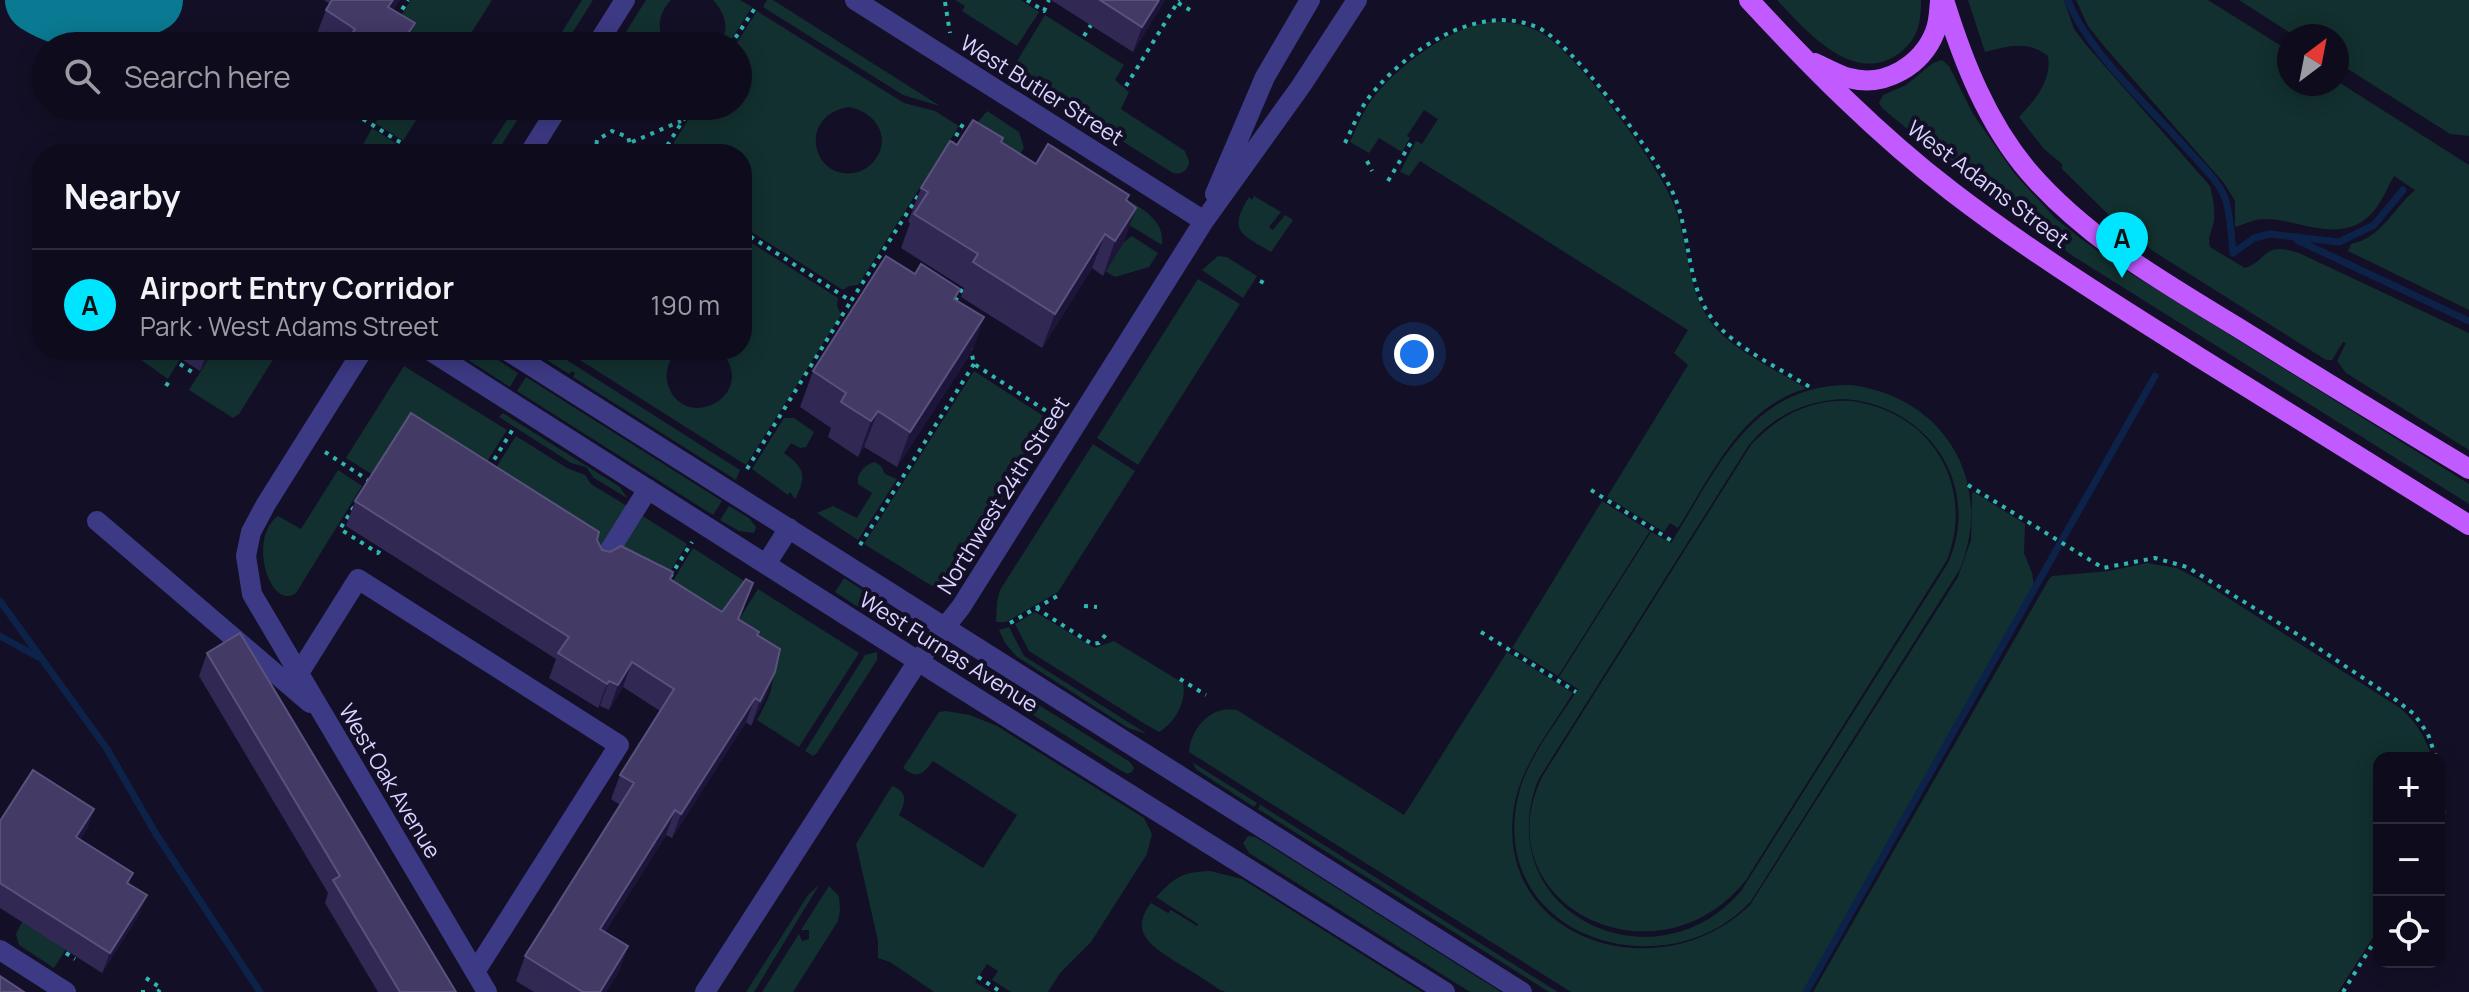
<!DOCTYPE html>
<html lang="en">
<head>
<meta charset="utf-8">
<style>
	:root { --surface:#0e0b1c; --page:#171425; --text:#f1f3f6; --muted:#9b9ba3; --line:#2e2b3b; --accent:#00e5ff }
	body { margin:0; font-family:Manrope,sans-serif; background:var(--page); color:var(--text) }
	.controls { position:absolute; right:24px; bottom:24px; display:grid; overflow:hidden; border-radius:16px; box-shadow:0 4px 20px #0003 }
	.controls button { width:72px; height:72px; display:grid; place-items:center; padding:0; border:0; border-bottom:2px solid var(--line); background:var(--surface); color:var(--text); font:40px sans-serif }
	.compass { position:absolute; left:2277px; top:24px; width:72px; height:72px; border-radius:50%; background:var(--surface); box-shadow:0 4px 20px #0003; rotate:32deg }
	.you { position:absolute; left:1414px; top:354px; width:28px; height:28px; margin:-20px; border:6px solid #fff; border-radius:50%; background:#1a73e8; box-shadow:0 0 0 12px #1a73e833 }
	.badge { display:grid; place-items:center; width:52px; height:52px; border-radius:50%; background:var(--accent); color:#111; font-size:26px; font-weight:700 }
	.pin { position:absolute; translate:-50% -66px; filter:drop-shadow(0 2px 4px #0008) }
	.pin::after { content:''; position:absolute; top:42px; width:28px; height:24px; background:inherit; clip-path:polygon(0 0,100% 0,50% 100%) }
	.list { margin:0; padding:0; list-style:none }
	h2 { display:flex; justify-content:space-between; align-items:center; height:104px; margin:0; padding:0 32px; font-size:34px }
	h2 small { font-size:26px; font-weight:400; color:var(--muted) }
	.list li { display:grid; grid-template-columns:52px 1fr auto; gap:24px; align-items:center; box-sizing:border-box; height:112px; padding:0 32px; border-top:2px solid var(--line) }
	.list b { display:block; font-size:30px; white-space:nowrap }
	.list p { margin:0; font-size:26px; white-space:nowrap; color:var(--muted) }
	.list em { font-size:26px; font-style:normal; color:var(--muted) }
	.icon { flex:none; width:44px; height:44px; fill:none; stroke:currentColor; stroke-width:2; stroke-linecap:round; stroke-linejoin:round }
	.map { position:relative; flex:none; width:2469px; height:992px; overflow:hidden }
	.search { position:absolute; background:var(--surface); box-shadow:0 4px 20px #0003; left:32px; top:32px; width:720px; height:88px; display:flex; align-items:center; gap:20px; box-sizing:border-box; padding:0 28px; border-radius:44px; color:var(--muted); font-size:30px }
	.panel { position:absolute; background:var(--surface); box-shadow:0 4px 20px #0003; left:32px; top:144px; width:720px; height:216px; border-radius:32px }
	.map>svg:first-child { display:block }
	.green { fill:#12302f; fill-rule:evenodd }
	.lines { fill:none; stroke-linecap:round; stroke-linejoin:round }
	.stream { stroke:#0c2248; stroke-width:7 }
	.taxiway { stroke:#0a7a92; stroke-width:66 }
	.path { stroke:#2fb8b0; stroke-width:4; stroke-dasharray:4 6; stroke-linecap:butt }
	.minor { stroke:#3d3a85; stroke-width:20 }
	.major { stroke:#c25bff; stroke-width:20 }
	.wall { fill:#312854 }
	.shaded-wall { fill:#1d163a }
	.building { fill:#433a66; stroke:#5a527e; stroke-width:2 }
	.labels { text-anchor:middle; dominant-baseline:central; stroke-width:8; stroke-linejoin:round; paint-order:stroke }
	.street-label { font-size:22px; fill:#d9d4ff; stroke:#130f26 }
</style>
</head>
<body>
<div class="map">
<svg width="2469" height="992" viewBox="0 0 2469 992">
	<rect width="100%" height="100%" fill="#130f26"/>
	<path class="green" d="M411,0H492L463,46H428L395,25Z
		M582,0H593L564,46H553Z
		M646,0H671C658,14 656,29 666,46H617Z
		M713,0H740L752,7L727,46H719C730,30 726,14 713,0Z
		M767,0H773L940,106L903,95L763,7Z
		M955,0H1021L1039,12L1017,46L962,11L965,6Z
		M1777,0H1921C1921,20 1919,37 1902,51C1856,89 1808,33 1777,0Z
		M1968,0H2064L2074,29L2087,46L2210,186C2213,198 2215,207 2214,220C2213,230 2207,236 2210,247L2245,268C2270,259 2262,241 2299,253L2469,333V450L2346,373L2337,361L2346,343L2343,342L2332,360H2326L2153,251L2119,225L2062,169V164L2044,149L2019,117C2035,100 2052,81 2048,56C2028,40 2008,46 1985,52Z
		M2076,0H2208L2289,51V84H2337V81L2469,165V310L2348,251L2351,244C2381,238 2393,209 2415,190L2394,176C2387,188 2382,202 2372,213C2342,246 2300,219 2265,219C2254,219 2245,224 2235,227V201L2224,183L2103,45L2088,26Z
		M2239,0H2469V136L2450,134L2337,62V36H2295Z
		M757,11L904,103L935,111L959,126L858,285L849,286L843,290L742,226V154H675L674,142L697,106H738V46H735ZM848,107C869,110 888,128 880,151C876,161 868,169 858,172C814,184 795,117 848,107Z
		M1045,15L1124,65L1115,80L1129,92L1121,109L1185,151L1189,161C1189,170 1182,175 1173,173L1011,71Z
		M1494,21C1513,22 1531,26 1546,36C1581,60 1659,165 1674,205C1689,243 1686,287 1710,321C1729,348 1776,370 1804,387L1805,389C1740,408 1712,475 1678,528L1670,523L1664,532L1607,497L1688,365L1674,353L1688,330L1420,161L1409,176L1400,172L1416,141L1422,144L1438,119L1424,110L1407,136L1410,138L1402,152L1379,138L1369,153L1350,142C1356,129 1362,114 1370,102C1395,67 1451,26 1494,21Z
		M1942,60L1949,66L1973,114L2014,173L2056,219L2080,238L2122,268L2469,484V504L2073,256L1990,198L1882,108L1879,103L1883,95L1906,85L1933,63Z
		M390,106H425L403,141L375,123Z
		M516,106H526L496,154H485Z
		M987,111L1019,132L1024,148L1019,156L974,127Z
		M372,128L400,146L395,154H356L357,148L364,143Z
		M1254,196L1281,212L1269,227L1273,230L1285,215L1293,220L1271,252C1242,234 1227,232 1249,197L1252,200Z
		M1123,198C1142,208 1165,220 1162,245L1093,203Z
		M1132,236L1158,253L1149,267L1115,277L1105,271L1124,242Z
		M742,237L838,298L837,306L841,315L746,465L564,350H678C669,360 664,371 668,385C685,435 761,394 720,350H742Z
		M1218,256L1227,257L1257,276L1243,298L1202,270Z
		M1198,279L1240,304L1138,465L1097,438Z
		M137,350H167L180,359L168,379L141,360Z
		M214,350H279L239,414L233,418L189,390Z
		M457,350H483L518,373L510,387L459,354Z
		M542,350H551L740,470L736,480L573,377L575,373L572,371L569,374L539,355Z
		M404,366L507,430L476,479L373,475L346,458Z
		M974,371L1051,421L949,584L940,591L864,544Z
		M526,377L722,501L713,515L517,391Z
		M1851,385C1944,397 1995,481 1960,569L1751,901C1668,992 1490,939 1517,801C1525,760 1556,724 1578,689L1559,677L1651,532L1671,543C1717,470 1750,384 1851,385ZM1843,399C1927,404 1983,484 1948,563L1741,891C1655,992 1488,913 1538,780L1749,445C1774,415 1805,401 1843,399Z
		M1851,401C1930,411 1976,484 1947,560L1746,880C1657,992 1481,904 1542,777L1751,445C1777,416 1811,399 1851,401Z
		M503,413L620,487L627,498L594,478L586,467L571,463L499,417Z
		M784,418H794L814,432L806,447L800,448L791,443L784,453C805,468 807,476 795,499L790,492L788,495L752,469Z
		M516,436L567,468L585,475L591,484L627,506L597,557L490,477Z
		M1093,444L1135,471L1058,592L1006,622H996L997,602L1000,590Z
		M875,462L881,466L885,474L897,479L858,540L817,513L833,506L857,518L872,493L858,484C856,474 865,464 875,462Z
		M338,470L362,486L296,593C270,612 247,538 278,516L301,529Z
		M1974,492L2025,524L2024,553L2032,573L2034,586L1804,992H1571L1189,752C1191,728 1211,705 1237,710L1404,815L1507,652L1573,693C1551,729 1521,765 1514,807C1493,942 1661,992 1750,905L1958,577L1971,540L1972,493Z
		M1602,501L1650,531L1558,676L1512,648Z
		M729,506L749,518L756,527L754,533L739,531L720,520Z
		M643,516L687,544L660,588L610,564Z
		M693,548L749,584L724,623L663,597Z
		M2147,563L2177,568L2200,580L2400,708C2417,723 2425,736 2432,758H2379V928L2338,992H1813L2049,579L2052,576L2109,571Z
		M844,578L890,608L893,619L888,622L875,618L835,592Z
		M758,589L859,653L799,747L757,720C765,705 775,689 772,672L728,637Z
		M1035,612L1095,648L1114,641L1183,683C1187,701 1175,723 1159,732L1145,724L1029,651L1015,624Z
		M1009,627L1024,656L1147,734L1128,728L1016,656L1005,643L999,630Z
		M877,652V660L817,753L813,756L805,751L865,655Z
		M973,666L978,667L1130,762L1134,768L1132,772L1127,774L1120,770L972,676L969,671Z
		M946,711L970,715L997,726L1144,818L1152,834L1147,854L1091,942L1060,973L1048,992H1011L992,980L998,971L987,964L975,982L991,992H934L890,962L878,958V941L856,844L892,786C909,792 905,803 899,815L983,868L1017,815L933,761C923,774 918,780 903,768L939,712Z
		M1192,762L1558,992H1549L1258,809L1260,805L1257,803L1254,807L1197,770Z
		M1248,836L1255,837L1267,844L1501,992H1470L1249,853L1243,843Z
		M1210,871L1242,879L1422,992H1226L1220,990C1206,980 1191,971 1176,962C1153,947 1128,933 1151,903L1168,913L1171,910L1197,926L1198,924L1156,897C1174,879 1179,872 1210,871Z
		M819,885L754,992H746L808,895Z
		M829,886L839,896L840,911L838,921L793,992H762L799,934L802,941L809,939V930H801Z
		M22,922L66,949L54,968L19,945L16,934Z"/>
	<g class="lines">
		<path class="stream" d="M2068,0C2086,49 2151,109 2187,149C2200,164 2218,180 2225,198C2231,215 2231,235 2233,253
			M2297,240L2469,321
			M2233,253L2254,238L2270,234L2339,242L2374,225L2403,190
			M0,601L107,749L156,834L260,992
			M0,636L38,657
			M1806,992L2155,376"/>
		<path class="taxiway" d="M38,0C76,24 111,19 150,0"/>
		<path class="path" d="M1027,0L1044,11L1049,0
			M945,2L950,33
			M1178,3L1190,10
			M397,18L408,0
			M1084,36L1091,25
			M407,37L422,46
			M730,46L757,5
			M1126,86L1179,0
			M363,119L406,146
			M632,142L681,121
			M1345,143C1352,129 1358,113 1367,100C1403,52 1478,0 1539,28C1574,46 1651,150 1670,187C1692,228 1684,283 1713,320C1735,348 1783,370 1813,389
			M951,145L963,124
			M595,154L597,140L612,131L628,137L633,154
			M662,154L692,106
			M1367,161L1372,171
			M1388,181L1413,139
			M742,231L851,301L918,196
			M1260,281L1264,283
			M955,301L965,285
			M970,346L974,364L1054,416
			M180,364L192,372
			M166,386L170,380
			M325,452L371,482
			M489,468L513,429
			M747,469L851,301
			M1968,485L2103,568L2155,558L2187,567L2300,636L2396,700L2414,714L2428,734L2436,758
			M1591,490L1672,541
			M354,507L340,529L378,553L381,548
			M860,545L974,364
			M670,577L692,542
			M1084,606L1097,607
			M1036,608L1092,644L1099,643L1107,633
			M1010,623L1059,595
			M1481,632L1576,692
			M1180,679L1206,695
			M2439,770C2443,794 2446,814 2439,838
			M66,953L75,959
			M978,977L1001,992
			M146,978L161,988L158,992
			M141,992H145
			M2343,992L2379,934"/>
		<path class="minor" d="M855,0L1204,221
			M596,46L625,0
			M529,154L559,106
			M1215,194L1265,77L1310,0
			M363,350L266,504L251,532L246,556L252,594L487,992
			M429,350L954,684L1445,992
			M506,350L1522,992
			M97,521L310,703
			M601,564L648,489
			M766,564L789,528
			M299,673L358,579L619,745L475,972
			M0,950L66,992
			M705,992L918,661L961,607L1204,221L1301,86L1357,0"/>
		<path class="major" d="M1749,0C1812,68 1877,134 1951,191C2029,251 2113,303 2197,356C2288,412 2378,469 2469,525
			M1944,0C1963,61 1987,123 2029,172C2086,238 2163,282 2237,327C2314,375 2391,422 2469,469
			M1815,63C1826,68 1838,75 1849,78C1885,88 1922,65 1935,32C1939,22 1939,11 1940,1"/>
	</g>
	<path class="wall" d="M324,0H400L393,10L406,46H332L316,36L326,10L330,4Z
		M1051,0H1165L1133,52Z
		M1002,142L1036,164L1127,201L1124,242L1103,276L1092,268L1042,348L961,297L964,288L901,248L910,223L908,222L921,188L957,145Z
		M956,300L984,317L971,353L897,467L864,447L858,457L828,437L831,428L800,407L813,371Z
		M167,350H214L200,371Z
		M355,501L597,540L602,550L673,572L670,579L722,612L744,608L739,619L758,636L775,672L766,696L751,726L746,722L672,838L666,835L605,932L628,946L619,971L606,992H534L516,981L525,956L620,805L611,799L620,775L660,711L623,687L609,710L600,706L598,708L549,678L556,659L346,526Z
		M207,653L456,992H378L325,903L328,893L199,676Z
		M94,809L87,829L80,839L129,884L139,915L102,973L0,908V821Z"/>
	<path class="shaded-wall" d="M393,0H400L379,33L388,7Z
		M1159,0H1165L1133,52L1142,27Z
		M415,23L406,46H400Z
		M1136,208L1124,242L1103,276L1115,241Z
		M1105,234L1092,268L1042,348L1055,314Z
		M984,317L971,353L897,467L910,432Z
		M208,350H214L200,371Z
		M878,411L864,447L858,457L871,421Z
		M632,662L623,687L609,710L618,685Z
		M775,672L766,696L751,726L760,701Z
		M609,681L600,706L598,708L607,684Z
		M755,698L746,722L672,838L681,814Z
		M94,809L87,829L69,857L76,837Z
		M675,810L666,835L591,954L600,929Z
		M147,895L139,915L102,973L110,953Z
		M628,946L619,971L606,992H600Z"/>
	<path class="building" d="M332,0H393L388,7L415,23L400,46H344L355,29L326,10Z
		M1100,0H1159L1142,27Z
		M973,120L1003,138L1001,142L1036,164L1048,144L1129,195L1126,200L1136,208L1115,241L1105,234L1055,314L973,262L978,254L914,214L928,192L921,188L950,141L957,145Z
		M886,256L915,274L921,264L960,289L954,299L984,317L910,432L878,411L871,421L841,402L846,393L813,371Z
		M411,413L599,532L597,540L602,550L610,552L621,546L673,572L670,579L722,612L746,579L753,583L738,619L759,632L757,635L780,649L775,672L760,701L755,698L681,814L675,810L600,929L628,946L600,992H583L525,956L634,783L620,775L674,689L632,662L618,685L609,681L607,684L558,653L569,637L355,501Z
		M240,633L456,992H400L333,880L340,876L207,653Z
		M33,770L94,809L76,837L133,873L127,883L147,895L110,953L0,883V821Z
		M0,976L24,992H0Z"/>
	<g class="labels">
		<g class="street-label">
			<text transform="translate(1042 90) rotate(32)">West Butler Street</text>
			<text transform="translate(1988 184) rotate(37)">West Adams Street</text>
			<text transform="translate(1003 495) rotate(-58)">Northwest 24th Street</text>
			<text transform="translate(949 652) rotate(32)">West Furnas Avenue</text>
			<text transform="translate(390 781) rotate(59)">West Oak Avenue</text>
		</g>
	</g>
</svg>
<div class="controls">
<button>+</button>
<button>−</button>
<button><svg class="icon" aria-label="locate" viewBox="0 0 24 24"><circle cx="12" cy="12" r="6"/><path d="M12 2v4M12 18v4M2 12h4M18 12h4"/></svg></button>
</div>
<svg class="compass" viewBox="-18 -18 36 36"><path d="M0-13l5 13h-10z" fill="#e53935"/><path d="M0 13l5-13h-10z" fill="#9b9ba3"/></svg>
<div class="you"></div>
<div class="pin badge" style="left:2122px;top:278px">A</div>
<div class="search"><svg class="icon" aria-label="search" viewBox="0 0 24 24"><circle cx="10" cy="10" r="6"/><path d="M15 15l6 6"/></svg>Search here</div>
<section class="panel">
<h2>Nearby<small></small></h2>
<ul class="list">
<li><span class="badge">A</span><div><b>Airport Entry Corridor</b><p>Park · West Adams Street</p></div><em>190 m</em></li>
</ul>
</section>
</div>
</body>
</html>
